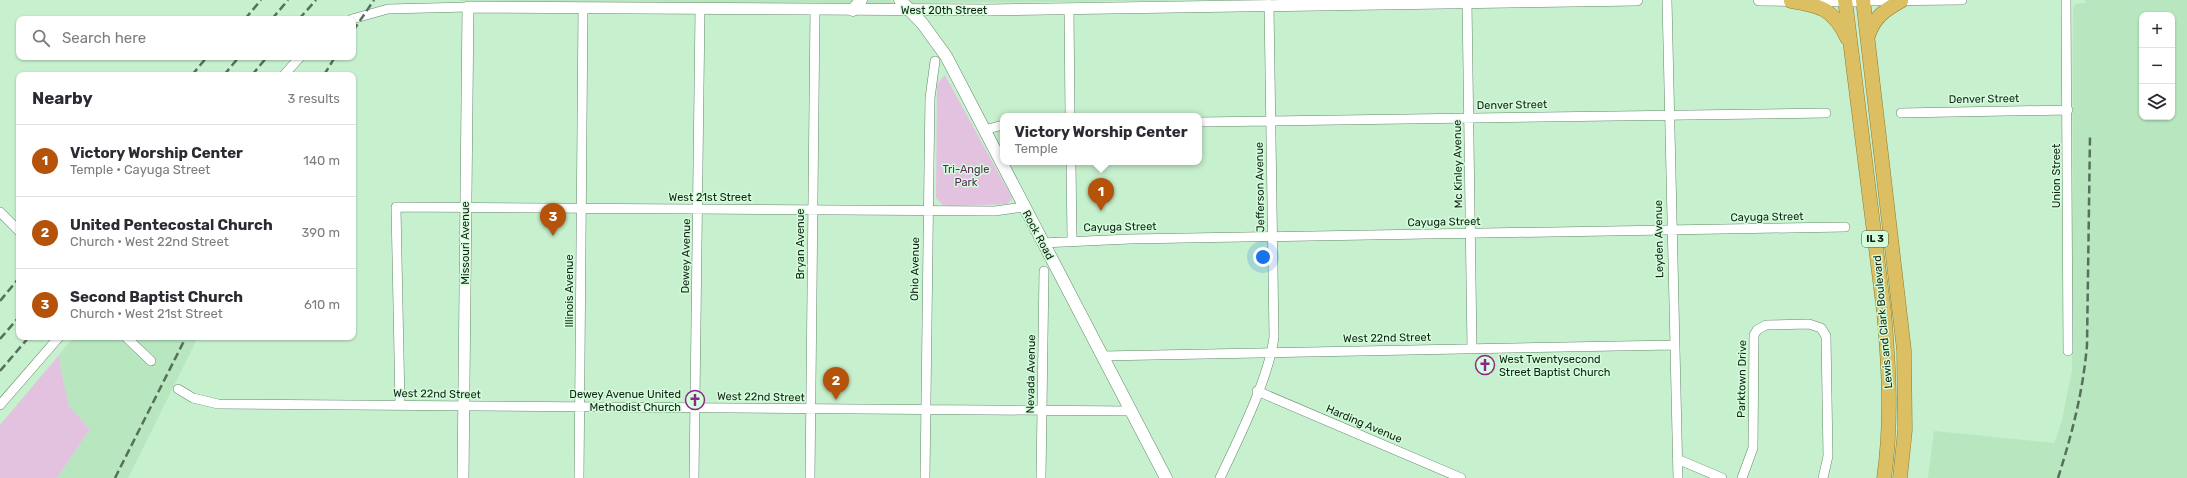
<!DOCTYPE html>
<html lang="en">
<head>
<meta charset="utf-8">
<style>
	:root { --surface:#fff; --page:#f2f2f3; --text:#2b2b33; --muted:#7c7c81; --line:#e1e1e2; --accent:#b45309 }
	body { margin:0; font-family:Rubik,sans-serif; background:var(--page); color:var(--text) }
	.controls { position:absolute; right:12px; top:12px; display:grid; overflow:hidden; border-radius:8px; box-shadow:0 1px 3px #0004 }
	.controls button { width:36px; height:36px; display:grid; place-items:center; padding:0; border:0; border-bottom:1px solid var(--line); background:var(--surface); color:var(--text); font:20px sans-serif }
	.you { position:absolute; left:1263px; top:257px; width:14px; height:14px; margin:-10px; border:3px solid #fff; border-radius:50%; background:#1a73e8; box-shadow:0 0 0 6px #1a73e833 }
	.badge { display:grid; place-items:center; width:26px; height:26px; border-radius:50%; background:var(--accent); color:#fff; font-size:13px; font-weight:700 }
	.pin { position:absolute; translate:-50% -33px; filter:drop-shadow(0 1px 2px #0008) }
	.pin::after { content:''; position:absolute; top:21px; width:14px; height:12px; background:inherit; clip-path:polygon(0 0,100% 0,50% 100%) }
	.popup { position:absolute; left:1000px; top:113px; width:202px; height:52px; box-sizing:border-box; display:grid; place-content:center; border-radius:8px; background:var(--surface); filter:drop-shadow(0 1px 3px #0005); font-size:13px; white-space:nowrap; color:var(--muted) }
	.popup b { font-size:15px; color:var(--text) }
	.popup::after { content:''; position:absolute; left:50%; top:100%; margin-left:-8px; border:8px solid transparent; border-top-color:var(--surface) }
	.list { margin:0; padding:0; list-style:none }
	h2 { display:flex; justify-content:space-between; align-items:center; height:52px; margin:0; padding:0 16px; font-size:17px }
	h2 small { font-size:13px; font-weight:400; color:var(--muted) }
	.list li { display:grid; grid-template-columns:26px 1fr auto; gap:12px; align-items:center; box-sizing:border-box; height:72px; padding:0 16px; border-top:1px solid var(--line) }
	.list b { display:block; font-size:15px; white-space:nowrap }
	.list p { margin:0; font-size:13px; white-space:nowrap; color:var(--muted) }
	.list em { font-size:13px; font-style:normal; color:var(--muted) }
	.icon { flex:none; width:22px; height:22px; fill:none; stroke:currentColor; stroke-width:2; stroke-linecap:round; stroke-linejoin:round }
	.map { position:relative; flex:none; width:2187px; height:478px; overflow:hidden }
	.search { position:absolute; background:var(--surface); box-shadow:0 1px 3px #0004; left:16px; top:16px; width:340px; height:44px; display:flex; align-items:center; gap:10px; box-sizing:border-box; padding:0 14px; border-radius:8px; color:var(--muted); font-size:15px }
	.panel { position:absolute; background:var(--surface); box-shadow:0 1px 3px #0004; left:16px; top:72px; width:340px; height:268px; border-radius:8px }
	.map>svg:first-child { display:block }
	.built { fill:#b7e6bf; fill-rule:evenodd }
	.green { fill:#e3c2e0 }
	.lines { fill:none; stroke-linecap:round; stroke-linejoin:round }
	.minor-casing { stroke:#63896a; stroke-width:10 }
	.tertiary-casing { stroke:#63896a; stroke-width:12 }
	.secondary-casing { stroke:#63896a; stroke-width:13 }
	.trunk-casing { stroke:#8f7c2e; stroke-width:15 }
	.minor { stroke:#fff; stroke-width:9 }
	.tertiary { stroke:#fff; stroke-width:11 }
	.secondary { stroke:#fff; stroke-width:12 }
	.trunk { stroke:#dcbe63; stroke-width:14 }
	.rail { stroke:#57705b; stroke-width:2.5; stroke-dasharray:8 4; stroke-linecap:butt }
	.labels { text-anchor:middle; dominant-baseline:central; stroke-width:3; stroke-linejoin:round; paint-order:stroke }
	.shield { fill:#d4fddb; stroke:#4c6250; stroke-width:1 }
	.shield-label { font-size:10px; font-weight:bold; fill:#112014 }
	.street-label { font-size:11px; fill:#112014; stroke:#d4fddb }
	.park-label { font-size:11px; fill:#61245d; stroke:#d4fddb }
	.poi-label { font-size:11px; fill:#112014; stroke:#d4fddb; text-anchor:start }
</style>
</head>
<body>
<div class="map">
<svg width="2187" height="478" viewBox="0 0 2187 478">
	<rect width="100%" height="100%" fill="#c7f0ce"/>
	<path class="built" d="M460,0H890L894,4L460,1Z
		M908,0H1265L912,3Z
		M2085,0H2187V478H1928L1934,431L2054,443L2062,421L2072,370L2073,8L2075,4L2085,3ZM2142,15H2172V117H2142Z
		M74,337H198L128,478H57L90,429L69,406L61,370L59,355Z"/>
	<path class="green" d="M945,75L1012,198L1008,204L951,206L943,205L936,198L937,84Z
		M59,355L61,370L69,406L90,429L57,478H0V425Z"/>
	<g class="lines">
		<defs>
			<path id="minor" d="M1667,0L1678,478
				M2066,0L2068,351
				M1863,1L1962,0
				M1467,2L1472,349
				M1069,9L1070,116
				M352,19L388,9L468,7
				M284,75L300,57
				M1901,113L2068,110
				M1199,122L1826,113
				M984,130L1003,125
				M1071,162L1072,240
				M0,212L19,231
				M1042,243L1130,239L1845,227
				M126,337L151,361
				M1102,356L1673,345
				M178,389L193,398L218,404L1131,411
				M1257,391L1461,478
				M0,405L59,337
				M400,405L396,207L995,211L1024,207
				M1677,459L1722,478
				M579,478L583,8
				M694,478L700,10
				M810,478L815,10
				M925,478L929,167L930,98L935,61
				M1041,478L1044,271
				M1220,478C1238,440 1269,378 1274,337L1269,5
				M1742,478L1753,448L1754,335L1757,330L1766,325L1809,324L1821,328L1826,336L1828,456L1823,478"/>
			<path id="tertiary" d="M1759,0L1863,1
				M463,478L468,7L988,10L1637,0"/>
			<path id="secondary" d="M900,0L922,23L946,56L1166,478
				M853,10L861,0"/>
			<path id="trunk" d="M1845,0L1884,312C1889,368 1892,423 1884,478
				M1863,0L1904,350L1905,430L1900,478
				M1791,1C1819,5 1834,9 1847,38
				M1868,36C1874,17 1885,10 1901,1"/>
		</defs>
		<use href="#minor" class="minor-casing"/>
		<use href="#tertiary" class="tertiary-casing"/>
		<use href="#secondary" class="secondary-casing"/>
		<use href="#trunk" class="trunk-casing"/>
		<use href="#minor" class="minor"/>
		<use href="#tertiary" class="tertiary"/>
		<use href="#secondary" class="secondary"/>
		<use href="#trunk" class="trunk"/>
		<path class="rail" d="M245,19L261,0
			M272,19L288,0
			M299,19L316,0
			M353,31L374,0
			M192,75L207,57
			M224,75L239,57
			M252,75L267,57
			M324,75L335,57
			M0,301L19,278
			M0,339L19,317
			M0,371L29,337
			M115,478L186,337
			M2058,478C2072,434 2083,392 2087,345L2090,136"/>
	</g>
	<defs>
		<symbol id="church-ring" viewBox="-11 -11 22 22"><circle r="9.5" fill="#d4fddb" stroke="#8e258a" stroke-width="1.5"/><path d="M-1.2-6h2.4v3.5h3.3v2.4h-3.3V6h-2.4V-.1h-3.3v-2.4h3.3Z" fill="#8e258a"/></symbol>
	</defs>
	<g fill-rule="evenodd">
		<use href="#church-ring" x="1474" y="354" width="22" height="22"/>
		<use href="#church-ring" x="684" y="389" width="22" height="22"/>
	</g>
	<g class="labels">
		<rect class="shield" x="1862" y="231" width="26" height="16" rx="3"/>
		<g class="shield-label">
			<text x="1875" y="239">IL 3</text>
		</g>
		<g class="street-label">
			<text x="944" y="10">West 20th Street</text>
			<text transform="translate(1984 99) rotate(-1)">Denver Street</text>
			<text transform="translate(1512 105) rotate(-1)">Denver Street</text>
			<text transform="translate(1458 164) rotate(-91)">Mc Kinley Avenue</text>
			<text transform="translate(2056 176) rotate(-90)">Union Street</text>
			<text transform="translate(1260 187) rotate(-91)">Jefferson Avenue</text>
			<text x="710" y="197">West 21st Street</text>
			<text transform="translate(1767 217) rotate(-1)">Cayuga Street</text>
			<text transform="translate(1444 222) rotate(-1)">Cayuga Street</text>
			<text transform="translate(1120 227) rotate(-1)">Cayuga Street</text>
			<text transform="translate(1038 235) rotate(62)">Rock Road</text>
			<text transform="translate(1659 239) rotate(-91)">Leyden Avenue</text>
			<text transform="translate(465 243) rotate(-90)">Missouri Avenue</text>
			<text transform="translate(800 244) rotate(-90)">Bryan Avenue</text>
			<text transform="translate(686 256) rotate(-89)">Dewey Avenue</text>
			<text transform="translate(915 269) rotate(-89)">Ohio Avenue</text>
			<text transform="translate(569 291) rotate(-90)">Illinois Avenue</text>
			<text transform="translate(1883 322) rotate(-95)">Lewis and Clark Boulevard</text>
			<text transform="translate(1387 338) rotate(-1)">West 22nd Street</text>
			<text transform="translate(1031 374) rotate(-89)">Nevada Avenue</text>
			<text transform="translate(1742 379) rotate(-89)">Parktown Drive</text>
			<text transform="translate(437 394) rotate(1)">West 22nd Street</text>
			<text transform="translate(761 397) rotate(1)">West 22nd Street</text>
			<text transform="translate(1364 424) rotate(23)">Harding Avenue</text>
		</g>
		<g class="park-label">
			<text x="966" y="169">Tri-Angle<tspan x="966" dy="13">Park</tspan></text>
		</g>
		<g class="poi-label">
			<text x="1499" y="359">West Twentysecond<tspan x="1499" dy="13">Street Baptist Church</tspan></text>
			<text x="681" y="394" text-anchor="end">Dewey Avenue United<tspan x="681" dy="13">Methodist Church</tspan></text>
		</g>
	</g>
</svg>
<div class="controls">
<button>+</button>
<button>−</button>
<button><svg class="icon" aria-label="layers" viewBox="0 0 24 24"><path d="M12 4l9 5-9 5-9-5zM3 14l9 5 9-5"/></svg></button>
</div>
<div class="you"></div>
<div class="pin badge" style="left:1101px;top:211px">1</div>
<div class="popup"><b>Victory Worship Center</b>Temple</div>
<div class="pin badge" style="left:836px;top:400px">2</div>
<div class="pin badge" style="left:553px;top:236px">3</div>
<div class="search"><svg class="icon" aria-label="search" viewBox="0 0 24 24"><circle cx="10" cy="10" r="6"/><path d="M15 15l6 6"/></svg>Search here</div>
<section class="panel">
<h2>Nearby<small>3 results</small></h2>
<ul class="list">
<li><span class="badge">1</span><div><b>Victory Worship Center</b><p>Temple · Cayuga Street</p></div><em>140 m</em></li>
<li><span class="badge">2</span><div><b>United Pentecostal Church</b><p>Church · West 22nd Street</p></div><em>390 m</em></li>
<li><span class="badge">3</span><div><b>Second Baptist Church</b><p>Church · West 21st Street</p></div><em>610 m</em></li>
</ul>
</section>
</div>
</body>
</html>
